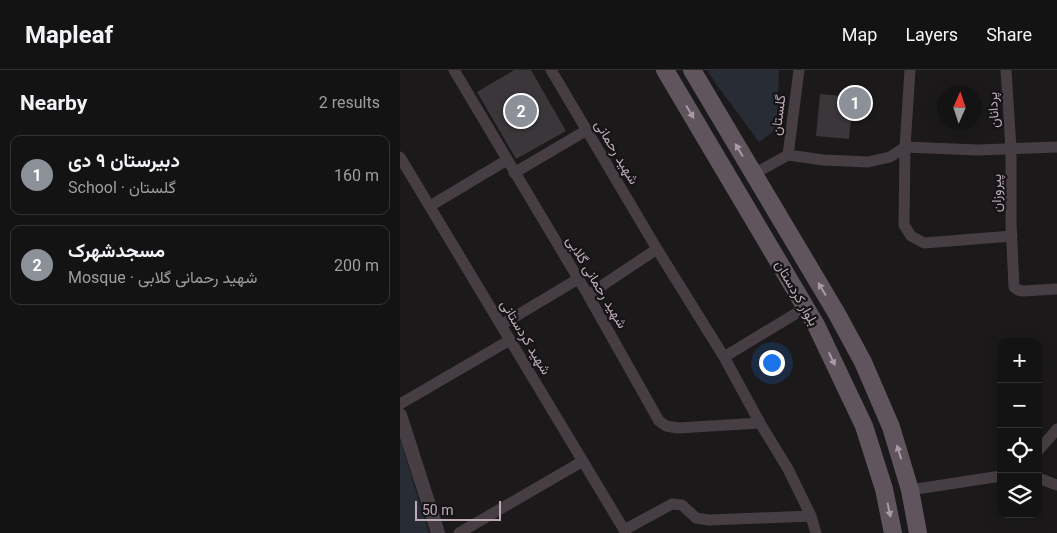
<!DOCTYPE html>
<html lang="en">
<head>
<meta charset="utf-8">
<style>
	:root { --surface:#141314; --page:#212022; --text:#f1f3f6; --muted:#9d9ea0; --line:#333234; --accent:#8c9099 }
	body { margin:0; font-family:Roboto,Vazirmatn,sans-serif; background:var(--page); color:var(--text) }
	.controls { position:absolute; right:15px; bottom:15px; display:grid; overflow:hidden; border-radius:10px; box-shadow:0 5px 20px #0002 }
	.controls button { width:45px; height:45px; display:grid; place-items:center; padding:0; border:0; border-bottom:1px solid var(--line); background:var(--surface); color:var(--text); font:25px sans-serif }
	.compass { position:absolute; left:537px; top:15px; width:45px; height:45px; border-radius:50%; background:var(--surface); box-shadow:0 5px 20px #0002; rotate:3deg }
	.scale { position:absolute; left:15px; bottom:12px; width:86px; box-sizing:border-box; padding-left:5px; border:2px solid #bcaab9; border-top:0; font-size:14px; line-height:18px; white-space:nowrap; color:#bcaab9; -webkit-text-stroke:4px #161415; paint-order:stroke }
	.you { position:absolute; left:371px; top:292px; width:18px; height:18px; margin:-12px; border:4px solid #fff; border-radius:50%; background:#1a73e8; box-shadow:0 0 0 8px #1a73e833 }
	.badge { display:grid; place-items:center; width:32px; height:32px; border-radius:50%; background:var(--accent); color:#fff; font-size:16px; font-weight:700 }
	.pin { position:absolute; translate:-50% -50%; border:2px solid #fff; box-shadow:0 1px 5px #0006 }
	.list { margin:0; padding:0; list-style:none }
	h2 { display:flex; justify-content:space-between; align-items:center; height:65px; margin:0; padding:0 20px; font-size:21px }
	h2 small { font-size:16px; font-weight:400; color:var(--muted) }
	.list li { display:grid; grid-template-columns:32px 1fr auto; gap:15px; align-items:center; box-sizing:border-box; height:80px; margin:0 10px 10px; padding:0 10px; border:1px solid var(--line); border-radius:10px }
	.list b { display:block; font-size:19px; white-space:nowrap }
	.list p { margin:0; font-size:16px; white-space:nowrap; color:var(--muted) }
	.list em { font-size:16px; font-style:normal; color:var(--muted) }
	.icon { flex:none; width:28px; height:28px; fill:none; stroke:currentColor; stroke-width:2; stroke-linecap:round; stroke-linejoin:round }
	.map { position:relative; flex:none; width:657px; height:463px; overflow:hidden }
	header { display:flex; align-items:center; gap:30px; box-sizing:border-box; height:70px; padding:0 25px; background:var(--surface); border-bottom:1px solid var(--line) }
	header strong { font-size:24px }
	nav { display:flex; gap:28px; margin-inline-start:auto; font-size:18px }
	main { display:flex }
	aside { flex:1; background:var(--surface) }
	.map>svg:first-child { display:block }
	.green { fill:#282c34 }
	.building { fill:#3a3639 }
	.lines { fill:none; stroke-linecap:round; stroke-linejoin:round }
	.minor { stroke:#463e43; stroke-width:11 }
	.tertiary { stroke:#463e43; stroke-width:14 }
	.primary { stroke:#60555d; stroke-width:18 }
	.oneway { fill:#aa99a7 }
	.labels { text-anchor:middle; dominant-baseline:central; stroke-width:4.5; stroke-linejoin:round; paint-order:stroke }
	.street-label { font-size:14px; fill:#bcaab9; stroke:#161415 }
</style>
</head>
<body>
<header>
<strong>Mapleaf</strong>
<nav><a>Map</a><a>Layers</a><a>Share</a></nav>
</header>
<main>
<aside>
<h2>Nearby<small>2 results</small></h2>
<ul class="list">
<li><span class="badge">1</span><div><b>دبیرستان ۹ دی</b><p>School · گلستان</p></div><em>160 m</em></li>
<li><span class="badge">2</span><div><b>مسجدشهرک</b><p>Mosque · شهید رحمانی گلابی</p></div><em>200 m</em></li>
</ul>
</aside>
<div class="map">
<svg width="657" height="463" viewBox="0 0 657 463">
	<rect width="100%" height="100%" fill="#1b191a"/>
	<path class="green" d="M307,0H379L377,59L359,72L316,14Z
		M0,369L29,463H0Z"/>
	<path class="building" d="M114,0H131L166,61L116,89L77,22Z
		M420,24L453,27L449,69L416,66Z"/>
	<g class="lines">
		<path class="minor" d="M54,0L188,225L259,351L266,356L278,358L360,353
			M151,0L257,179L324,287L360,353L388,399L411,446L416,463
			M510,0L505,77L504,155L511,166L524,173L612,166
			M606,0L611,79V153L614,217L618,220L623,221L657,219
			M388,85L423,90L468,92L490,87L505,77L578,80L657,77
			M0,87L226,463
			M114,103L187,60
			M354,104L388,85L399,0
			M30,136L107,90
			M188,225L257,179
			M101,255L178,209
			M324,287L405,238
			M0,334L110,270
			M638,381L657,359
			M638,408L657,415
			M510,420L601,406
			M224,460L272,434L282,435L296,448L309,450L411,446
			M59,463L183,391"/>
		<path class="tertiary" d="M0,345L38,463"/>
		<path class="primary" d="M265,0L416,255L464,356L484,419L493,463
			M292,0L437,244L463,292L491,357L510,420L518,463"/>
	</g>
	<defs><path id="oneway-solid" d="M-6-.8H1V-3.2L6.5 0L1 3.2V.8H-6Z" transform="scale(1.25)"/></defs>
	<g class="oneway">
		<use href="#oneway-solid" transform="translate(290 42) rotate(59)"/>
		<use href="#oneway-solid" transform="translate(339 80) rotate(-121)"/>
		<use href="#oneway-solid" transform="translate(422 219) rotate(-121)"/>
		<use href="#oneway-solid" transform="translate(432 289) rotate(65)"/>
		<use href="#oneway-solid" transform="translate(499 382) rotate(-107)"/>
		<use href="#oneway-solid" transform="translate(489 440) rotate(78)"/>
	</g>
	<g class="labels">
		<g class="street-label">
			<text transform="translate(593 40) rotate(-94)">پردانان</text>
			<text transform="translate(378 45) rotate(-83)">گلستان</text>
			<text transform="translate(217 82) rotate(59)">شهید رحمانی</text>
			<text transform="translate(596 123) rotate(-90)">پیروزان</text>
			<text transform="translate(197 212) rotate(59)">شهید رحمانی گلابی</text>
			<text transform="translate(397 223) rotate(60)">بلوار کردستان</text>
			<text transform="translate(126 267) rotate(59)">شهید کردستانی</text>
		</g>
	</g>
</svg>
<div class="controls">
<button>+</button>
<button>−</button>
<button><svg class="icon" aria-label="locate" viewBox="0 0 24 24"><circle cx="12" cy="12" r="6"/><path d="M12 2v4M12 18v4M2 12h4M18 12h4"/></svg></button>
<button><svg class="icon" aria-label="layers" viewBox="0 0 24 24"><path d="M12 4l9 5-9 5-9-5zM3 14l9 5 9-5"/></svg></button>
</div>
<svg class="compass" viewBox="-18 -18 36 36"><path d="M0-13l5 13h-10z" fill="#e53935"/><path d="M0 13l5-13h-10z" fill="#9d9ea0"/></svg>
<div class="scale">50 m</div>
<div class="you"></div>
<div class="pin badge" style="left:455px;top:33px">1</div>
<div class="pin badge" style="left:121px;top:41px">2</div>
</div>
</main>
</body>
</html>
